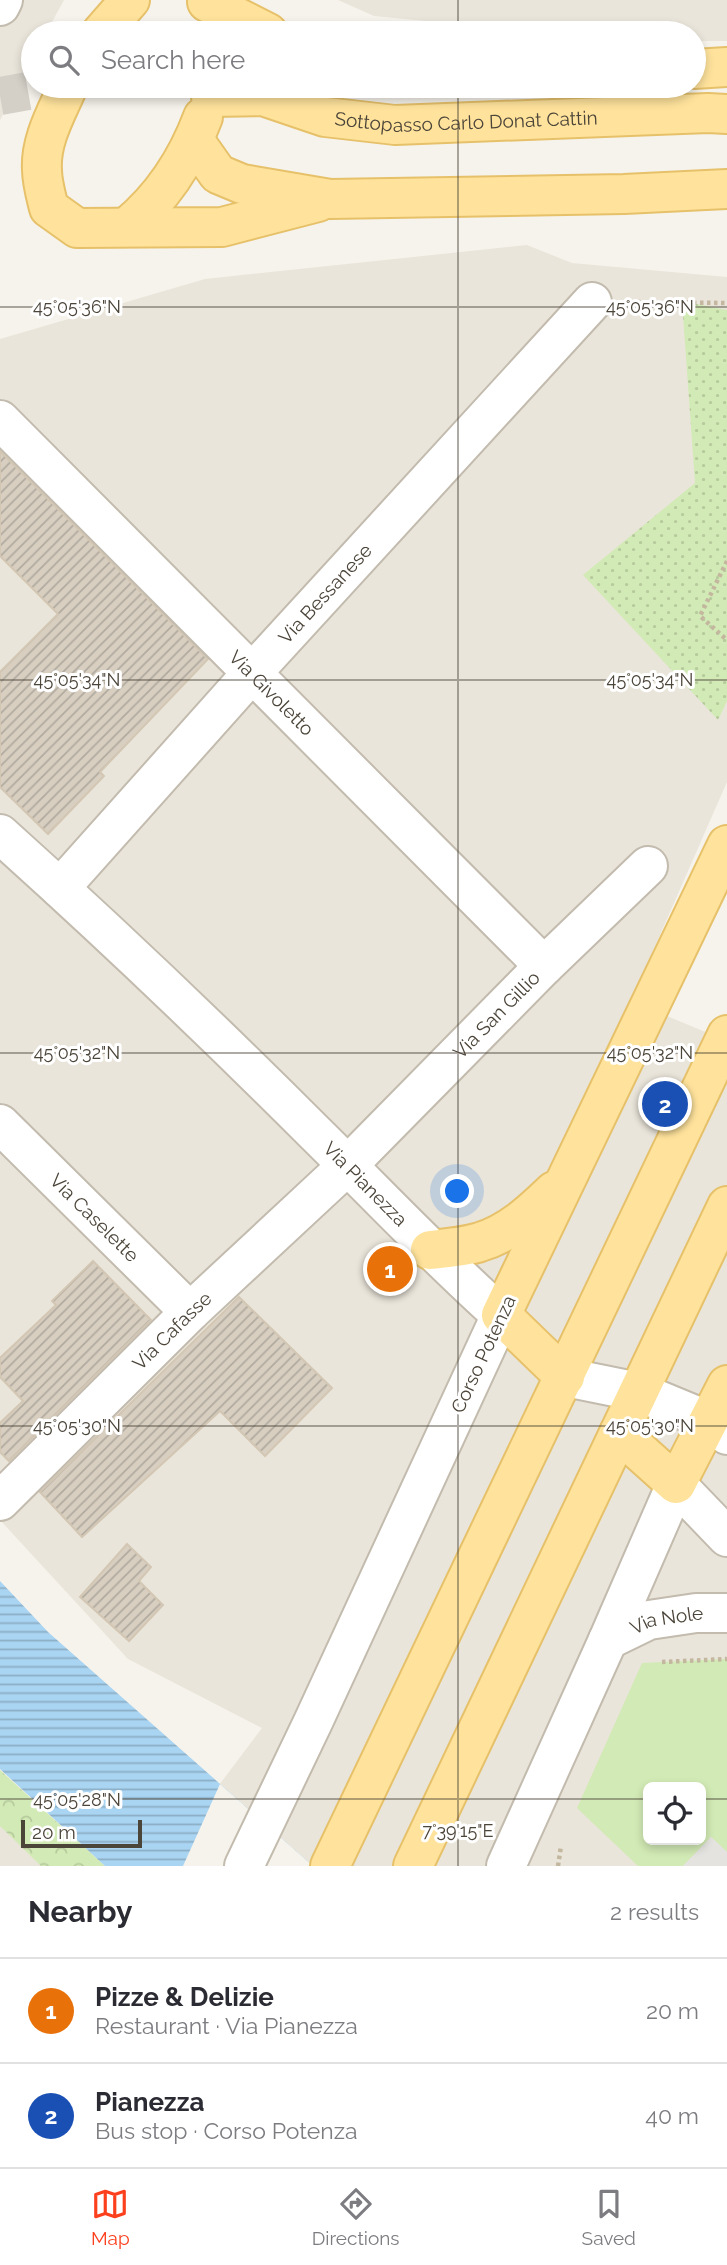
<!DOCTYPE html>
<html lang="en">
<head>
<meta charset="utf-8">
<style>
	:root { --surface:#fff; --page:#f2f2f3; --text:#2b2b33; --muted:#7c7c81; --line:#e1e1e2; --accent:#fc3f1d }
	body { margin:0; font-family:Raleway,sans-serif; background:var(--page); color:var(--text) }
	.controls { position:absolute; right:21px; bottom:21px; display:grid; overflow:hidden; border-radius:10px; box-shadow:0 4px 10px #0003 }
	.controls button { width:63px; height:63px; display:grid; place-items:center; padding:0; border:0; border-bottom:2px solid var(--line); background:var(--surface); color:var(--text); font:35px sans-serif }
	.scale { position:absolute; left:21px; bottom:18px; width:121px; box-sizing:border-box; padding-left:7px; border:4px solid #4b4439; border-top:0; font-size:19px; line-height:24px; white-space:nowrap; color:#4b4439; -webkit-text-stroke:5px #fff; paint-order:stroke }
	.you { position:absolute; left:458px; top:1192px; width:24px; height:24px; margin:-18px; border:5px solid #fff; border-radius:50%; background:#1a73e8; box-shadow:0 0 0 10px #1a73e833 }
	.badge { display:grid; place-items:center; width:46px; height:46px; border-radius:50%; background:var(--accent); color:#fff; font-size:23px; font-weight:700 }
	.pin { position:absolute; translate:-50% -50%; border:4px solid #fff; box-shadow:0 2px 7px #0006 }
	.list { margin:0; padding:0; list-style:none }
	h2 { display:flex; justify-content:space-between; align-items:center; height:91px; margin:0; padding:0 28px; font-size:30px }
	h2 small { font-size:23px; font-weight:400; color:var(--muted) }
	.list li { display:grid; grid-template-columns:46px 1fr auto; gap:21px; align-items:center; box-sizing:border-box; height:105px; padding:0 28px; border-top:2px solid var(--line) }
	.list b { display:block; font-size:26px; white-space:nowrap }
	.list p { margin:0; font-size:23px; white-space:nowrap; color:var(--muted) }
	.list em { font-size:23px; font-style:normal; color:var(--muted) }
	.icon { flex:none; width:38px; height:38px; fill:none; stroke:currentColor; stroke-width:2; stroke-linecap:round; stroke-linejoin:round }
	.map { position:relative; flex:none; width:727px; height:1866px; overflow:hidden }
	.search { position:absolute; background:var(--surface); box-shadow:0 4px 10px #0003; left:21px; right:21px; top:21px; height:77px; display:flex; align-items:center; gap:18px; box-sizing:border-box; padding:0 24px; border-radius:38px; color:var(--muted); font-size:26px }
	.sheet { height:301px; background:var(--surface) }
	nav { display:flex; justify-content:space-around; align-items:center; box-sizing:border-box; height:98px; border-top:2px solid var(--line); background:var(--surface); font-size:19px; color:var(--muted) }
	nav a { display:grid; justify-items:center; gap:4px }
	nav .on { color:var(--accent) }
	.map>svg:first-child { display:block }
	.residential { fill:#eae5da; fill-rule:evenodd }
	.grass { fill:url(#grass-dots) }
	.forest { fill:url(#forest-crowns) }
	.park { fill:#d2eab5; fill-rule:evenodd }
	.parking { fill:#e5e3e0 }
	.water { fill:url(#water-rules) }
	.pier { fill:#f6f3ec }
	.building { fill:url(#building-hatch); stroke:#d3c7b4; stroke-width:2 }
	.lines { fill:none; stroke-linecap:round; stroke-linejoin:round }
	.minor-tunnel { stroke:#d4d0c8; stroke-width:38; stroke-dasharray:38 19; stroke-linecap:butt }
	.minor-casing { stroke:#c2bbae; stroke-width:42 }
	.major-casing { stroke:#e6c16a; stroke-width:42 }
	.path { stroke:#c4b79f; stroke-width:4.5; stroke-dasharray:3.5 3.5; stroke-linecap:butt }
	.minor { stroke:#fff; stroke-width:38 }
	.major { stroke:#ffe39c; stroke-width:38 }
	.ticks { fill:none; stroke:#4b4439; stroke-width:2; stroke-opacity:0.45 }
	.labels { text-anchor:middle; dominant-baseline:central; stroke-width:6; stroke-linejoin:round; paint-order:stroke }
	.street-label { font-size:19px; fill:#4b4439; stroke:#fff }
	.ticks-label { font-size:18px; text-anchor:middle; fill:#4b4439; stroke:#fff; stroke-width:6; stroke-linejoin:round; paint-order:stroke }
</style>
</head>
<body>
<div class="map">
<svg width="727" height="1866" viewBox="0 0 727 1866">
	<defs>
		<pattern id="grass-dots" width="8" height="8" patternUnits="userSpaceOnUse" patternTransform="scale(1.75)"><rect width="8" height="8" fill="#d2eab5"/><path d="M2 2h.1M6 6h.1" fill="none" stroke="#b6ca9c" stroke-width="1.8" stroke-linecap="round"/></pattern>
		<pattern id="forest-crowns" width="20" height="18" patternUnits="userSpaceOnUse" patternTransform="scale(1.75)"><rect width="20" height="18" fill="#d2eab5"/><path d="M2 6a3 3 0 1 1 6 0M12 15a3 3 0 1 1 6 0" fill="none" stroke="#b6ca9c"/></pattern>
		<pattern id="water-rules" width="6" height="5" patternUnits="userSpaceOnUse" patternTransform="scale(1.75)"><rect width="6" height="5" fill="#a9d4f2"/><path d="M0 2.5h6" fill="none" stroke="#8caec5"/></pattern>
		<pattern id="building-hatch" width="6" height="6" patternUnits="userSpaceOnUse" patternTransform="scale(1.75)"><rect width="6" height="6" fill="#d8cfc1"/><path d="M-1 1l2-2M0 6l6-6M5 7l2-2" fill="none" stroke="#b1aa9e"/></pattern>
	</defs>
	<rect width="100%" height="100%" fill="#f6f3ec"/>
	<path class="residential" d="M0,0H64L46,33H33V58L0,120Z
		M338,0H727V41H694V33H549L374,16Z
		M527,245L572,263L727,277V782L631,1001L727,1041V1866H158L262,1728L128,1659L0,1520V339L205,279ZM648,1787H701V1840H648Z
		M0,1824L42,1866H0Z"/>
	<path class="grass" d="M682,301L727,310V701L718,720L583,575L695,483Z"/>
	<path class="forest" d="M0,1770L105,1866H41L0,1826Z"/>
	<path class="park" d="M727,1659V1852L711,1837L683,1866H638L577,1808L642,1663ZM648,1787H701V1840H648Z"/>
	<path class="parking" d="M711,1837L727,1852V1866H683Z"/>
	<path class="water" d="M0,1581L48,1632L313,1866H105L0,1769Z"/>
	<path class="pier" d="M220,1784L313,1866H183Z"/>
	<path class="building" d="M0,451L208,659L100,772L104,776L48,834L0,787V672L58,614L0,556Z
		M93,1261L151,1320L9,1461L0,1452V1423L23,1401L0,1377V1358L56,1305L52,1301Z
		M239,1297L332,1388L265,1456L220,1411L82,1537L40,1492Z
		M127,1544L151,1567L139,1581L163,1605L129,1641L80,1597Z"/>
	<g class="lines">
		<path class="minor-tunnel" d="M0,96L28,91"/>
		<defs>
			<g id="minor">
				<path d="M0,6L3,0"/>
				<path id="s1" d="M0,420L544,966"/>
				<path id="s2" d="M0,834C108,931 213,1031 315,1133C377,1194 436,1257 501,1315L313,1722L244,1866"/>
				<path id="s3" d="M60,888L252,673L592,302"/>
				<path id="s4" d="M0,1124L190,1312"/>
				<path d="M565,1377L639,1392L709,1421L727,1435"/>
				<path id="s5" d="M0,1501L190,1312L348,1165L544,966L648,866"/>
				<path id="s6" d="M608,1640L649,1620L696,1613H727"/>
				<path d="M506,1866L608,1640L676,1484L727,1537"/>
			</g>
			<g id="major">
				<path d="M207,2L268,33"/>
				<path d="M101,33L130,0"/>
				<path d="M694,69L727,67"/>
				<path d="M68,86C57,112 40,140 42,170C42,182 46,196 49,208L77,228L222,227L318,202"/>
				<path id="s7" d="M211,97L263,96L325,117L395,125L708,113L727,114"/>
				<path d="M194,140L218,174L242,184L330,199L624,194L727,189"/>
				<path d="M127,227C162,198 187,160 203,117"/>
				<path d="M430,1250C447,1248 465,1247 480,1242C510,1233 532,1212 554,1191"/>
				<path d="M565,1377L501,1315L727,845"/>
				<path d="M619,1433L676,1484L727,1385"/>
				<path d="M330,1866L727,1035"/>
				<path d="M413,1866L727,1206"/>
			</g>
		</defs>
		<use href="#minor" class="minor-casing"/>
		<use href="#major" class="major-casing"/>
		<path class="path" d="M630,302L727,303
			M727,561L700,616L727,640
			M662,1662L727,1659
			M558,1866L561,1846"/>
		<use href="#minor" class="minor"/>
		<use href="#major" class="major"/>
	</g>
	<path class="ticks" d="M458,0V33M458,86V1866M0,307H727M0,680H727M0,1053H727M0,1426H727M0,1799H648M701,1799H727"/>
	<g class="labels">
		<g class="street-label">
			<text stroke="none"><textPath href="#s7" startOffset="259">Sottopasso Carlo Donat Cattin</textPath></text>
			<text stroke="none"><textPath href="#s3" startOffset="396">Via Bessanese</textPath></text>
			<text stroke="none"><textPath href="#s1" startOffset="385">Via Givoletto</textPath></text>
			<text stroke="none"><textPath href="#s5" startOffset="695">Via San Gillio</textPath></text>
			<text stroke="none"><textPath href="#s2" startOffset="506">Via Pianezza</textPath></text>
			<text stroke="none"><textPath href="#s4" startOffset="133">Via Caselette</textPath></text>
			<text stroke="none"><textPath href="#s5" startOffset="242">Via Cafasse</textPath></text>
			<text transform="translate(483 1354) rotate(-65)">Corso Potenza</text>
			<text stroke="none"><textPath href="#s6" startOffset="63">Via Nole</textPath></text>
		</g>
	</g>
	<g class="ticks-label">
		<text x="77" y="313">45°05'36"N</text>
		<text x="650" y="313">45°05'36"N</text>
		<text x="77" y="686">45°05'34"N</text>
		<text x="650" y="686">45°05'34"N</text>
		<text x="77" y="1059">45°05'32"N</text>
		<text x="650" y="1059">45°05'32"N</text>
		<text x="77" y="1432">45°05'30"N</text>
		<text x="650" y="1432">45°05'30"N</text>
		<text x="77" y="1806">45°05'28"N</text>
		<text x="458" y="1837">7°39'15"E</text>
	</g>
</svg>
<div class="controls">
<button><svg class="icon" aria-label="locate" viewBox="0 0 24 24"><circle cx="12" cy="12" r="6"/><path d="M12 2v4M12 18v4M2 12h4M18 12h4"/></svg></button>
</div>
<div class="scale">20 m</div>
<div class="you"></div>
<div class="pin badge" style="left:390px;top:1269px;background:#e8710a">1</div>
<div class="pin badge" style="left:665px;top:1104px;background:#1a4fb4">2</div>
<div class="search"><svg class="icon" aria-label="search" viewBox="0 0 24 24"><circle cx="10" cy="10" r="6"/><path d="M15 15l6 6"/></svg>Search here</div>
</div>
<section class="sheet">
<h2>Nearby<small>2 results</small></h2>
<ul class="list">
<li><span class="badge" style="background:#e8710a">1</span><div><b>Pizze &amp; Delizie</b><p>Restaurant · Via Pianezza</p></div><em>20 m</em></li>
<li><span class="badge" style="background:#1a4fb4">2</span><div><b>Pianezza</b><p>Bus stop · Corso Potenza</p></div><em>40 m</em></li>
</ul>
</section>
<nav>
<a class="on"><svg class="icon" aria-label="map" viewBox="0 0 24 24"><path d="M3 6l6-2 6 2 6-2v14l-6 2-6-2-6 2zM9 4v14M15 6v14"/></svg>Map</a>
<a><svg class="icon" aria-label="directions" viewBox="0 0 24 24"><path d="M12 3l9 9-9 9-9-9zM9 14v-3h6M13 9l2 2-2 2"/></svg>Directions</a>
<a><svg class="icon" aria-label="saved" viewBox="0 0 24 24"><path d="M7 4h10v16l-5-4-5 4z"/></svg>Saved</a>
</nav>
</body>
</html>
